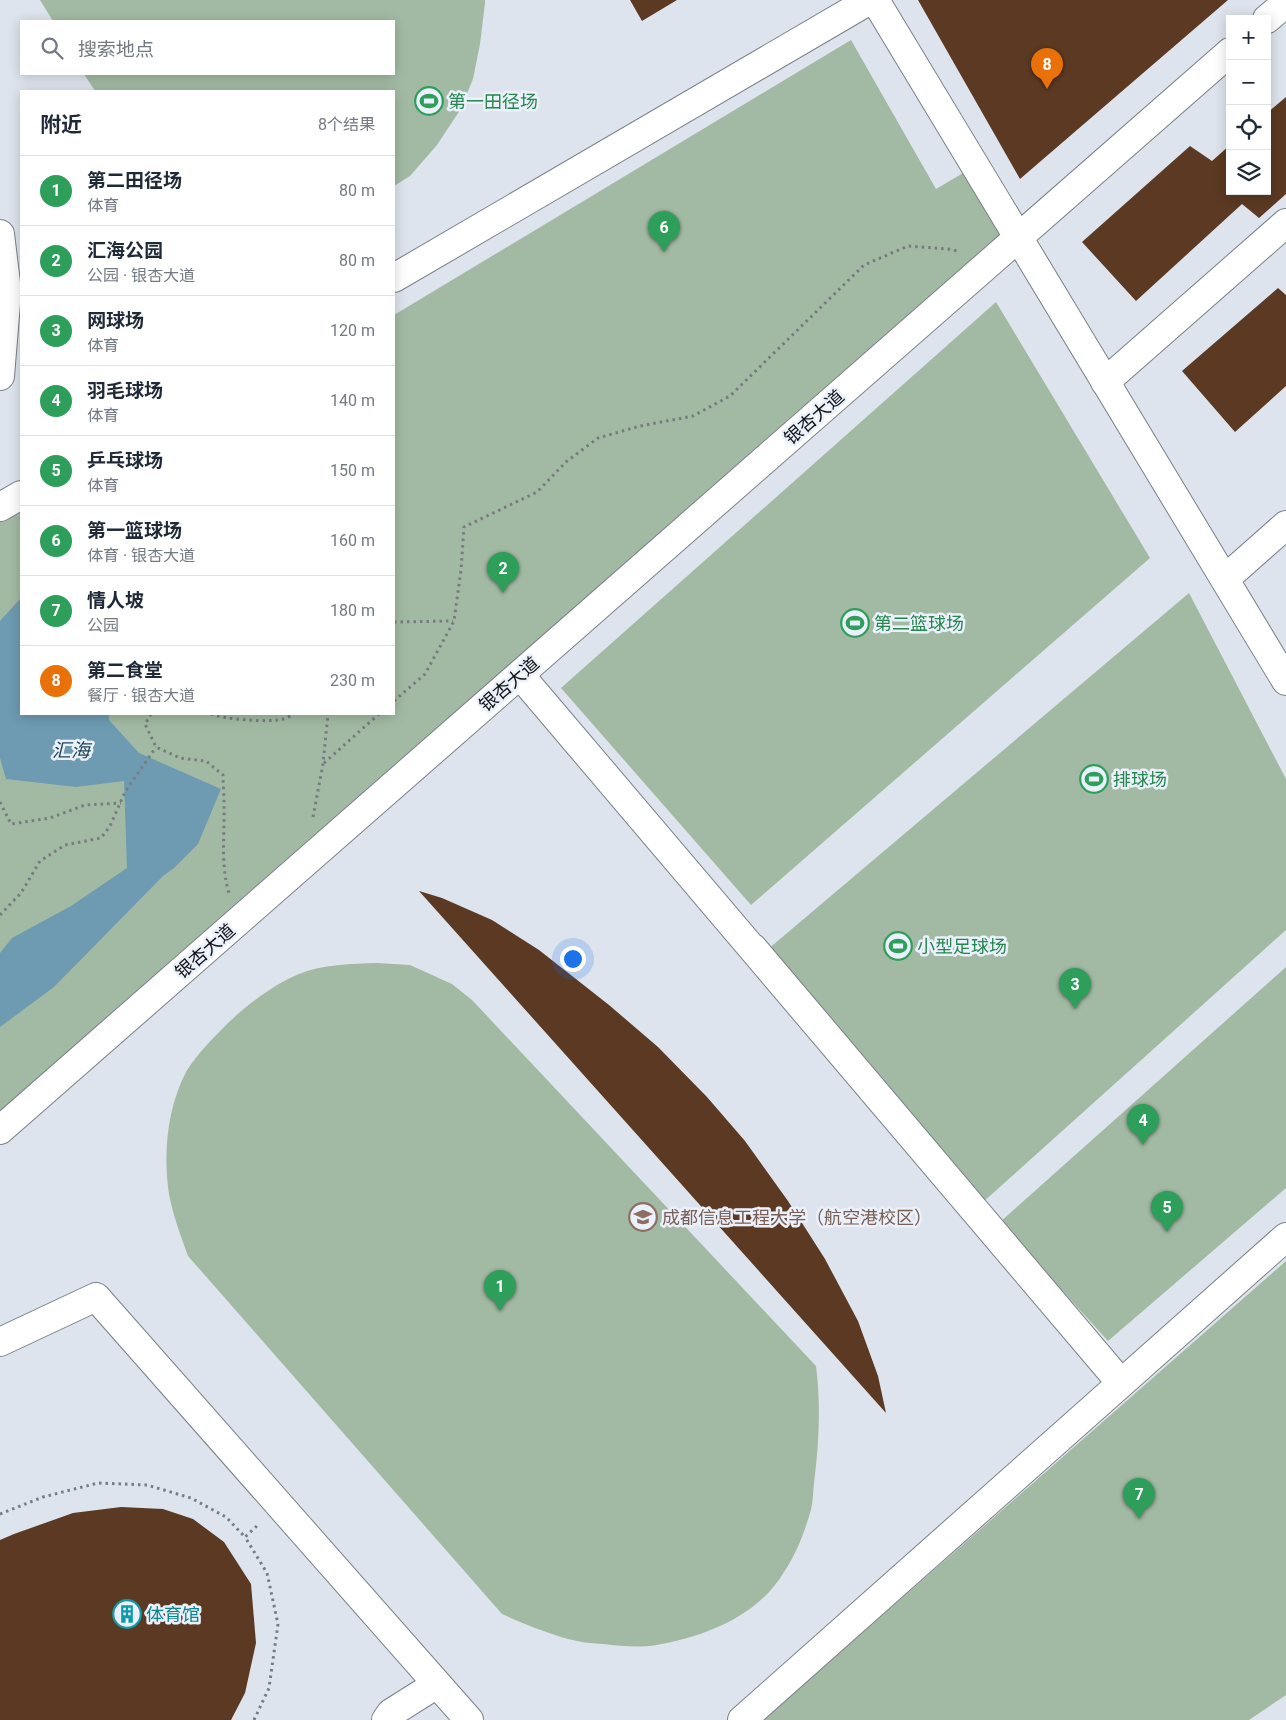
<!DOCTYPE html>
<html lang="zh">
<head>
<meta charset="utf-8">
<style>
	:root { --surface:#fff; --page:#f6f6f7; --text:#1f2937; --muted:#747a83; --line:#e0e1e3; --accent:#0f766e }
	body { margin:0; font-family:Roboto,"Noto Sans SC",sans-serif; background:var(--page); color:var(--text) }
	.controls { position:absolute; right:15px; top:15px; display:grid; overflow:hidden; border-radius:0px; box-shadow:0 2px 12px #0003 }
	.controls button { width:45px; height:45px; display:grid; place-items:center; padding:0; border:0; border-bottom:1px solid var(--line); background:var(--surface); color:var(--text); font:25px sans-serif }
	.you { position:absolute; left:572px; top:958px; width:18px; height:18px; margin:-12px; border:4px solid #fff; border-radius:50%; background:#1a73e8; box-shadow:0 0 0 8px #1a73e833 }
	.badge { display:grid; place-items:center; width:32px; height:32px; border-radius:50%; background:var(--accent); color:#fff; font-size:16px; font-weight:700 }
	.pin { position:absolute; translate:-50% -41px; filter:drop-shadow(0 1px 2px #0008) }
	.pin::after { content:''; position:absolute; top:26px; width:18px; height:15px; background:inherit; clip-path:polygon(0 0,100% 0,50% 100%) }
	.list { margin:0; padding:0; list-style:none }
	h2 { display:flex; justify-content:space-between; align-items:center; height:65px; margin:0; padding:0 20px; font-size:21px }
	h2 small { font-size:16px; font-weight:400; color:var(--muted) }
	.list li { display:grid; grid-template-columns:32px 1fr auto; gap:15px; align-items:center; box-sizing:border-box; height:70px; padding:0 20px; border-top:1px solid var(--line) }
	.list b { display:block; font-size:19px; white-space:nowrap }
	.list p { margin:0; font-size:16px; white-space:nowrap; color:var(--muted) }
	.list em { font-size:16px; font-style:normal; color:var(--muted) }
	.icon { flex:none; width:28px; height:28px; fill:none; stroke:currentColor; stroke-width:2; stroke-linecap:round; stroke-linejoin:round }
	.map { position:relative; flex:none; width:1286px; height:1720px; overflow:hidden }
	.search { position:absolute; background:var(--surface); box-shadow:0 2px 12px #0003; left:20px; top:20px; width:375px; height:55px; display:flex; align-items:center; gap:12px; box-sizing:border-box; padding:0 18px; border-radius:0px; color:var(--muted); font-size:19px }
	.panel { position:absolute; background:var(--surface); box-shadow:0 2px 12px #0003; left:20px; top:90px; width:375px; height:625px; border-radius:0px }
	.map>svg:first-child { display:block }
	.green { fill:#a2baa3 }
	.water { fill:#6e9bb2 }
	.building { fill:#5b3922 }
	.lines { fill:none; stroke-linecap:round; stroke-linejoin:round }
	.minor-casing { stroke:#7a8088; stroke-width:30 }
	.path { stroke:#787c82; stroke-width:3; stroke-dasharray:2.5 4; stroke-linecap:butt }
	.minor { stroke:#fff; stroke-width:28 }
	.labels { text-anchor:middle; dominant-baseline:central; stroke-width:5; stroke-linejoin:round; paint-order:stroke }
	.leisure-label { font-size:18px; fill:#27864d; stroke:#ebf1fb; text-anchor:start }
	.street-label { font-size:18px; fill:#0d0f12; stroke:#ebf1fb }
	.education-label { font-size:18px; fill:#785e54; stroke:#ebf1fb; text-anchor:start }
	.culture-label { font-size:18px; fill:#0d838f; stroke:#ebf1fb; text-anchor:start }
	.water-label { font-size:19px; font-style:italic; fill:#173f51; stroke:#ebf1fb }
</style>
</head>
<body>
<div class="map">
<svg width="1286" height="1720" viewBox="0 0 1286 1720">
	<rect width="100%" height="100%" fill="#dee4ed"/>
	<path class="green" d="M40,0H485V3L480,44L473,79L460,110L437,145L410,176L394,186V91H95L84,74H394V21H53Z
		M851,40L936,189L975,166L1018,237L0,1130V507L21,495V714H394V315Z
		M996,302L1150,558L751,905L561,688Z
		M1189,593L1286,779V930L982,1203L767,950Z
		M377,963L410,965L452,984L472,1000L816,1366C821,1405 819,1444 814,1483C813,1493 813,1504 810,1513C804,1534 796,1554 784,1572C758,1616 705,1637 656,1645C640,1648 620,1646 603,1644C595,1643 585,1643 577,1641C551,1635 527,1625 502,1614L188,1256C181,1236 173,1216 169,1194C163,1155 167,1108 186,1072C197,1054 213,1038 228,1023C247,1005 274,984 299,974C322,964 352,964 377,963Z
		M1286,967V1188L1108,1341L1000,1222Z
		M1286,1261V1695L1249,1720H763Z"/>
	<path class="water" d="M21,598V714H109V720L139,753L221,789L198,844L174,868L163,876L54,987L0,1027V953L12,938L71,906L127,868L124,781L76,787L6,779L0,758V621Z"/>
	<path class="building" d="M630,0H677L642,21Z
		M918,0H1228L1020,179Z
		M1286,97V194L1259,218L1242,204L1136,301L1082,242L1190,146L1212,161L1230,145V191H1267V113Z
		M1278,288L1286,295V386L1235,432L1182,371Z
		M419,891L442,898L492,920L539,950L609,1005L658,1047L707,1097L745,1141L788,1201L825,1259L858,1321L878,1376L886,1413Z
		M121,1507L163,1509L193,1519L224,1542L251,1584L256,1643L245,1693L231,1720H0V1540L14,1534L73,1513Z"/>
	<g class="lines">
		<defs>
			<path id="minor" d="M875,0L1286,681
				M1267,19L1286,3
				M0,234L7,291L0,376
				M394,278L870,0
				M1105,382L1286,223
				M0,507L21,495
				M1225,579L1286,525
				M520,675L1121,1383L753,948
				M0,1130L1230,52
				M0,1342L96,1297L469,1720
				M386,1720L391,1713L437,1684
				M742,1720L1286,1237"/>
		</defs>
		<use href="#minor" class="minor-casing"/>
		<path class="path" d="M394,622L453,621
			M394,701L425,674L454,621L461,570L464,527L537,492L566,462L598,438L640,426L693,416L730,396L864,265L908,246L948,249L958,251
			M151,714L145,724L156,747L180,758L206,761L223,775C223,784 224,794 224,803C225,832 220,864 229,893
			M211,714C222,719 271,723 283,719C286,719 291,715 294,714
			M324,763L379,714
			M0,802L11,824L50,818L85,805L121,803
			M313,817L323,764L328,714
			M0,915L21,893L40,861L65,845L101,838L110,826L125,792L156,747
			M0,1514L43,1497L98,1483L147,1485L191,1498L226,1517L245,1537
			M254,1720L269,1688L278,1624L267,1573L245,1537L259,1524"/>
		<use href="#minor" class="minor"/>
	</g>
	<defs>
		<symbol id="stadium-ring" viewBox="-11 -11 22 22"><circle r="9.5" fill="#ebf1fb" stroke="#2e9e5b" stroke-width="1.5"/><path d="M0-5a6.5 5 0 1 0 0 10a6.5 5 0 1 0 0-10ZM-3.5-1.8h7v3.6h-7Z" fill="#2e9e5b"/></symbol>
		<symbol id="university-ring" viewBox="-11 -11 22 22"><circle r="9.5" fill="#ebf1fb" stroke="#8d6e63" stroke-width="1.5"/><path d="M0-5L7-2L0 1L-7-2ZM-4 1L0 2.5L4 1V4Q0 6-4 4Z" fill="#8d6e63"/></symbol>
		<symbol id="building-ring" viewBox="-11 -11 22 22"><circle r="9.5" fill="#ebf1fb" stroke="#0f9aa8" stroke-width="1.5"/><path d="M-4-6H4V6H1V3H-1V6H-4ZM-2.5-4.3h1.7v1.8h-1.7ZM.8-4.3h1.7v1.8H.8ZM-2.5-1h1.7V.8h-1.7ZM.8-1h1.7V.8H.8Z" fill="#0f9aa8"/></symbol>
	</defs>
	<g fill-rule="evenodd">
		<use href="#stadium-ring" x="413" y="85" width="32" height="32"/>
		<use href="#stadium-ring" x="839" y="607" width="32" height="32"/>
		<use href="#stadium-ring" x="1078" y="763" width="32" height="32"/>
		<use href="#stadium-ring" x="882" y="930" width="32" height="32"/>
		<use href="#university-ring" x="627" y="1201" width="32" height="32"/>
		<use href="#building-ring" x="111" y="1598" width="32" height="32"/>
	</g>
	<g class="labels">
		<g class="leisure-label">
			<text x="448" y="101">第一田径场</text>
			<text x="874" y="623">第二篮球场</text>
			<text x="1113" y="779">排球场</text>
			<text x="917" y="946">小型足球场</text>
		</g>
		<g class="street-label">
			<text transform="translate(814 417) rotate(-41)">银杏大道</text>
			<text transform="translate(509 684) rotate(-41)">银杏大道</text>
			<text transform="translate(205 951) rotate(-41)">银杏大道</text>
		</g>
		<g class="education-label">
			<text x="662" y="1217">成都信息工程大学（航空港校区）</text>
		</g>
		<g class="culture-label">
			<text x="146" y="1614">体育馆</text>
		</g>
		<g class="water-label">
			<text x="71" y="750">汇海</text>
		</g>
	</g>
</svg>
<div class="controls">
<button>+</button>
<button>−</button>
<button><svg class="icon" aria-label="locate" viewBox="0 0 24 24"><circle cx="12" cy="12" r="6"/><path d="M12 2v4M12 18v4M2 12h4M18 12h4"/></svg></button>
<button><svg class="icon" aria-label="layers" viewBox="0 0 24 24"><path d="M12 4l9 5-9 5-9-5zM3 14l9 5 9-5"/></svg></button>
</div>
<div class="you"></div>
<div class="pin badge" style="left:500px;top:1311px;background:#2e9e5b">1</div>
<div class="pin badge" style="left:503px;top:593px;background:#2e9e5b">2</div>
<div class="pin badge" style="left:1075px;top:1009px;background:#2e9e5b">3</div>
<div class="pin badge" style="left:1143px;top:1145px;background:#2e9e5b">4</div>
<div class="pin badge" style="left:1167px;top:1232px;background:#2e9e5b">5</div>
<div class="pin badge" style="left:664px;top:252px;background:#2e9e5b">6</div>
<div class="pin badge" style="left:1139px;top:1519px;background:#2e9e5b">7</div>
<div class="pin badge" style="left:1047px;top:89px;background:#e8710a">8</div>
<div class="search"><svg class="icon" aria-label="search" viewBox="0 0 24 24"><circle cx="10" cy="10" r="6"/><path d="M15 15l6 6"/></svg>搜索地点</div>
<section class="panel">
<h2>附近<small>8个结果</small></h2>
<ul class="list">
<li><span class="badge" style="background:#2e9e5b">1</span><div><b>第二田径场</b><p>体育</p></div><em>80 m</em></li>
<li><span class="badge" style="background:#2e9e5b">2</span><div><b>汇海公园</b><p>公园 · 银杏大道</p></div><em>80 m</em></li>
<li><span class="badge" style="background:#2e9e5b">3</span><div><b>网球场</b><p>体育</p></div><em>120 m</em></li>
<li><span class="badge" style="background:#2e9e5b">4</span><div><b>羽毛球场</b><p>体育</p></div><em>140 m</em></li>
<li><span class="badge" style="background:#2e9e5b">5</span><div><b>乒乓球场</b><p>体育</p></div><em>150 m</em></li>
<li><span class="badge" style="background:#2e9e5b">6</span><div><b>第一篮球场</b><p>体育 · 银杏大道</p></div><em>160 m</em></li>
<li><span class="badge" style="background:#2e9e5b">7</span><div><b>情人坡</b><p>公园</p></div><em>180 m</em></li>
<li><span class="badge" style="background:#e8710a">8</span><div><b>第二食堂</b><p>餐厅 · 银杏大道</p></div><em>230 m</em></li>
</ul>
</section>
</div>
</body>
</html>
